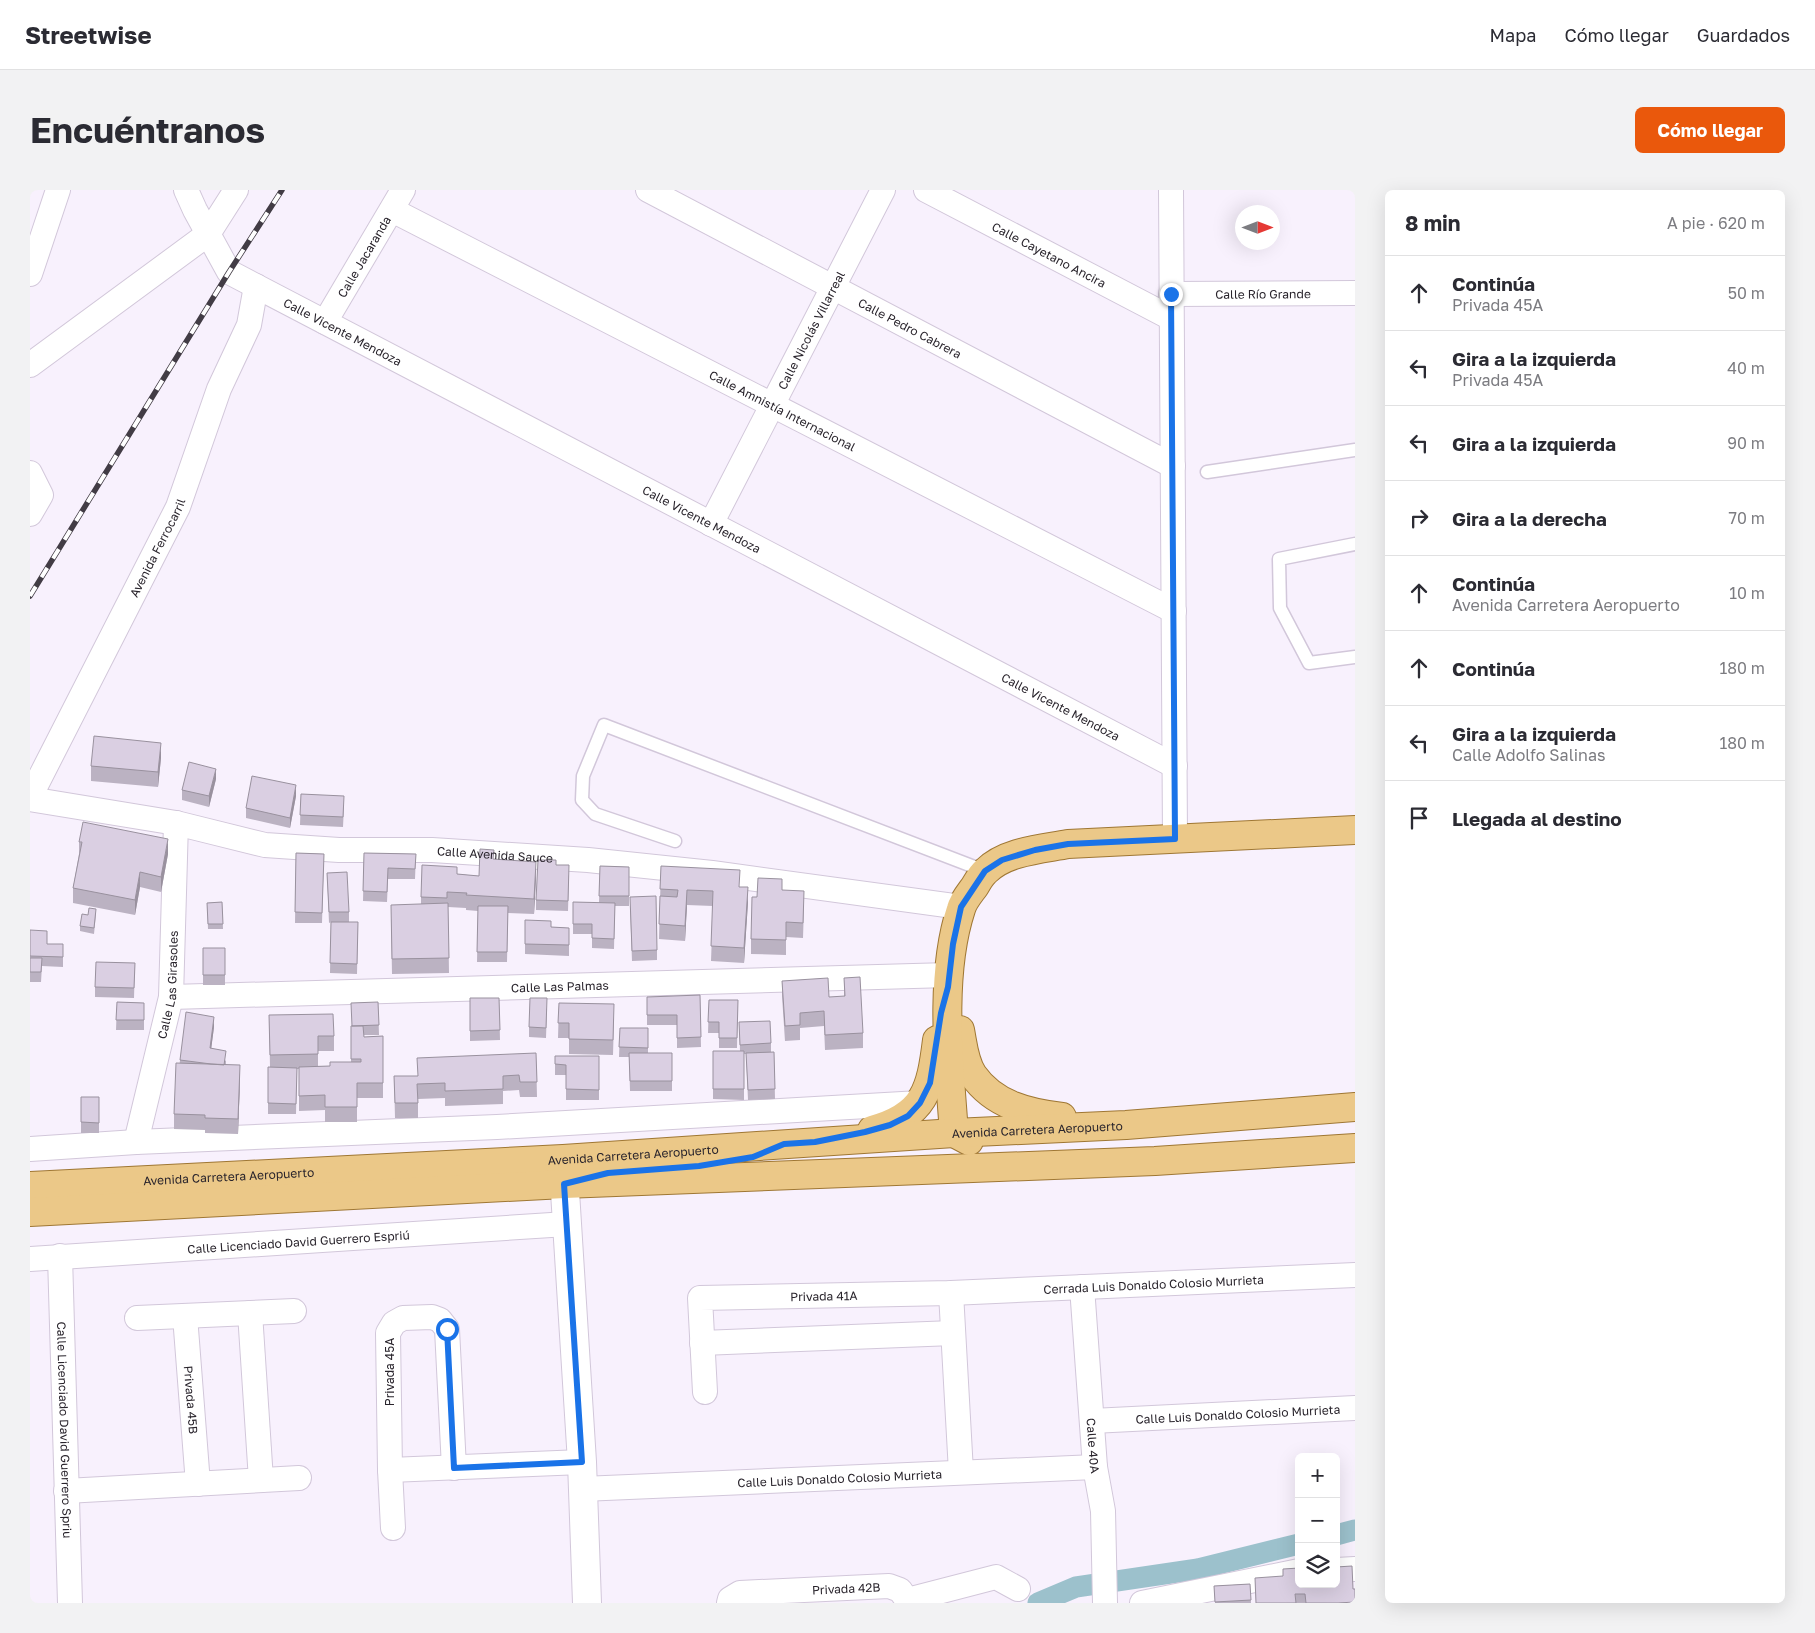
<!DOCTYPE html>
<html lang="es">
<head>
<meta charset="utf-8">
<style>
	:root { --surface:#fff; --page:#f2f2f3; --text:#2b2b33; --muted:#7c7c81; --line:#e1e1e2; --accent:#ea580c }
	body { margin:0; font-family:"Golos Text",sans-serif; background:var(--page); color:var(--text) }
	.controls { position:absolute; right:15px; bottom:15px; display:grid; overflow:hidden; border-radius:8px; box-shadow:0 5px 20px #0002 }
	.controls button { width:45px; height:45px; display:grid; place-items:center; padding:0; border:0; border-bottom:1px solid var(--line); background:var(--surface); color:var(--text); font:25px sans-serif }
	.compass { position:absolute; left:1205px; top:15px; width:45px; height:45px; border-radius:50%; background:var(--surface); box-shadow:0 5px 20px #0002; rotate:90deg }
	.stop { position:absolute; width:15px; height:15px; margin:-11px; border:4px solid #1a73e8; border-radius:50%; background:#fff }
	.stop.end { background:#1a73e8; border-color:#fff; box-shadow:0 1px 5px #0008 }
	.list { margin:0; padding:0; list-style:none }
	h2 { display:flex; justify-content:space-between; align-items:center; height:65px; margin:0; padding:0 20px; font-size:21px }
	h2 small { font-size:16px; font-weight:400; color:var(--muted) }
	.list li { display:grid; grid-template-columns:32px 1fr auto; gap:15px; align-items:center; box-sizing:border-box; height:75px; padding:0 20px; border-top:1px solid var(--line) }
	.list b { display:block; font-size:19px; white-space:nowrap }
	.list p { margin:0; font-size:16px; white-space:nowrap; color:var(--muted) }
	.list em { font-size:16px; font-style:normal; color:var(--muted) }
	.icon { flex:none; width:28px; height:28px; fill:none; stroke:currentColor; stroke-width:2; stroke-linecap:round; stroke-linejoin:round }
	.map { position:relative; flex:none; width:1325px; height:1413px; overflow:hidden; border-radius:8px }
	header { display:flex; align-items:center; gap:30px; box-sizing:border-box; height:70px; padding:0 25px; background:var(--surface); border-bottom:1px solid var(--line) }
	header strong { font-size:24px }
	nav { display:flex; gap:28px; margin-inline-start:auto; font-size:18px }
	.intro { display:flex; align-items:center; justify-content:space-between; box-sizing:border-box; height:120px; padding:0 30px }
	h1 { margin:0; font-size:35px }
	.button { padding:12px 22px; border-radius:8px; background:var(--accent); color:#fff; font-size:18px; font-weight:700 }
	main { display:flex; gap:30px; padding:0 30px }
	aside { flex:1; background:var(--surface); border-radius:8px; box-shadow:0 5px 20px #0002 }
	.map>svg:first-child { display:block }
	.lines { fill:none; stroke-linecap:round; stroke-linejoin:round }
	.canal { stroke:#9cc1cc; stroke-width:21 }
	.lane-casing { stroke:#d2c7da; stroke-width:15 }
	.street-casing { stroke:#d2c7da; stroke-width:26 }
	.secondary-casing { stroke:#d2c7da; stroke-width:30 }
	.primary-casing { stroke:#9f7734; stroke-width:30 }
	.lane { stroke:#fff; stroke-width:12 }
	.street { stroke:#fff; stroke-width:24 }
	.secondary { stroke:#fff; stroke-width:28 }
	.primary { stroke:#ebc888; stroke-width:28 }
	.rail-casing { stroke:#423c45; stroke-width:5.5 }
	.rail { stroke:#fff; stroke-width:4; stroke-dasharray:11; stroke-linecap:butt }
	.wall { fill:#bbb2c2 }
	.shaded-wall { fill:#99919e }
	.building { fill:#dacfe2; stroke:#99919e }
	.route { stroke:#1a73e8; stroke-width:6 }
	.labels { text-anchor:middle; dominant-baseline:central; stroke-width:5; stroke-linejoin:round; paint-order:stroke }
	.street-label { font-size:12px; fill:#29242c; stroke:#fff }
</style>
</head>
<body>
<header>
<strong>Streetwise</strong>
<nav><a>Mapa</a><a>Cómo llegar</a><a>Guardados</a></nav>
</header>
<div class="intro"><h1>Encuéntranos</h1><a class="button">Cómo llegar</a></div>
<main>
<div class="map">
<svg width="1325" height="1413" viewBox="0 0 1325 1413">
	<rect width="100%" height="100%" fill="#f8f1fd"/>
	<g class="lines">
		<path class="canal" d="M1306,1345L1325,1340
			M1008,1413L1046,1397L1168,1379L1269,1354"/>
		<defs>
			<path id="lane" d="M1177,282L1325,260
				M1325,354L1249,369L1250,418L1279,473L1325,467
				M645,651L565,624L552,610L553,586L574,535L955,681"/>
			<g id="street">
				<path id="s1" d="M156,0L165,20L199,82L1145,576"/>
				<path id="s2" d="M618,0L1143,276"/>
				<path id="s3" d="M896,0L1141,128"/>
				<path d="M1141,0L1145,649"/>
				<path id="s4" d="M362,20L1144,421"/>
				<path d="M0,84L28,0"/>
				<path id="s5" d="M1141,104L1325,103"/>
				<path id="s6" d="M295,132L373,0"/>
				<path d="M0,175L178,44L206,0"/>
				<path d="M0,283L11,305L0,324"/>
				<path id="s7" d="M681,334L853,0"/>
				<path id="s8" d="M0,607L148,317L189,199L219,135L226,96"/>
				<path id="s9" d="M0,609L146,633L235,655L309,660H402L558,670L682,683L931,717"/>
				<path id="s10" d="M141,807L919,785"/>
				<path id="s11" d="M106,952L141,807L146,633"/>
				<path d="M0,959L106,952L467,937L890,913"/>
				<path id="s12" d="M30,1066L40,1413"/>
				<path id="s13" d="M0,1069L537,1034"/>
				<path id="s14" d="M1052,1097L1065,1277L1073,1321L1075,1413"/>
				<path d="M921,1103L931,1282"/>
				<path d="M220,1123L231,1290"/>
				<path id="s15" d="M155,1126L168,1294"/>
				<path d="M107,1128L264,1121"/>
				<path d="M672,1153L923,1143"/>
				<path id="s16" d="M675,1202L670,1108L921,1103L1325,1085"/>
				<path id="s17" d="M1062,1231L1325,1218"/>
				<path d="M360,1280L552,1272"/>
				<path id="s18" d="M552,1299L1065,1277"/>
				<path d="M36,1301L269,1288"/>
				<path d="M363,1338L360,1280L358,1143L364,1133L373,1128L402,1127L410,1130L417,1139L424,1278"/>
				<path d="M1306,1380L1325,1379"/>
				<path d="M877,1410L966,1387L988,1399"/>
				<path id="s19" d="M699,1413L700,1409L710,1403L859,1396L870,1400L877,1410"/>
				<path d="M1112,1413L1269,1381"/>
			</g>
			<path id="secondary" d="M533,970L552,1272L557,1413"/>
			<g id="primary">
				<path d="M930,840C933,855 934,872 943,885C964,915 998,923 1032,927"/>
				<path d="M842,940C895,926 901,899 907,850"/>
				<path d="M939,951L924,943C919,873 909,786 931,719C933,711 940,703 945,696C948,691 951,685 956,681C976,661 1012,659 1038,654L1325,640"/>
				<path id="s20" d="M0,996L533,969L924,943L1096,935L1325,917"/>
				<path d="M0,1022L534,994L1125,971L1325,958"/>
			</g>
		</defs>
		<use href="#lane" class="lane-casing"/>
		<use href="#street" class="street-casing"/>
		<use href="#secondary" class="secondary-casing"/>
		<use href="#primary" class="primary-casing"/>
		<use href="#lane" class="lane"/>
		<use href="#street" class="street"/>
		<use href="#secondary" class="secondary"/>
		<use href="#primary" class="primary"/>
		<defs>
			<path id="rail" d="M0,406L199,82L252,0"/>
		</defs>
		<use href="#rail" class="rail-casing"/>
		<use href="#rail" class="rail"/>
	</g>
	<path class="wall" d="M131,568L128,597L61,591V576Z
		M186,589L179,617L152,610V600Z
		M271,604L314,616L313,637L270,635Z
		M266,606L260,638L216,628V618Z
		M49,652L138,664L131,702L110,697L105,725L43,713V698L49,664Z
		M266,663L294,664L292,733H265Z
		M334,663L386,664L385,689H358L357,712L333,711Z
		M464,669L506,687L504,724L478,723L477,772H447L448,721L436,720V718L418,717L419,783L362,784L361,730L391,714V707L427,684L449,686Z
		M570,676L599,677V716H585L584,759L562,758V744H543V712L569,713Z
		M631,676L710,697L718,712L714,773L681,771L683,716L657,715L655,751L629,749Z
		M297,683L319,722V732H309H328L327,784L300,783L301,732L299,733Z
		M539,685L538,721L506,720V710Z
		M752,700L774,716L773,748L756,747V765L721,764V749L727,707Z
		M192,712L193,739H178L177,713Z
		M600,717L627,760V770L602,771Z
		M66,724L64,744L50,741V736L58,725Z
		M495,730L521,737L539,738V766L495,764Z
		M0,740L17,754H33V777L12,776L11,792H0Z
		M173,758H195V795H173Z
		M105,773L104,808L65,807V797Z
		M814,788L833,843V858L795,860L794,836L770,838V850L755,851L752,806V791L799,807H814Z
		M670,805L671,857L647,858V835H617V807Z
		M440,808H469L470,850L440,851Z
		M679,810H708L707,858H689V843H678Z
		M87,812L114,813V840H86Z
		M348,812L349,845H334V847L353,846V908H327V932H295V920L269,921V879H267L266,924H238V877H240L239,825L304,846V861H288V876H300L321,872V836H322Z
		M529,813L584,829L583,865L539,864V848H528Z
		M517,818L516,848L499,847V837Z
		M709,832L741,853V862H744L745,909L718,910L716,864H714V910L683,909V861H710Z
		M184,837L181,859L196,871V875L210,890L208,944L175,943V940L144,939V924L150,870Z
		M590,838H618V863H642V901H600L599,867H589Z
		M506,863L507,907H490L489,900L473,901V914L415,916V908L388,909V928H365L364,886H387Z
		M525,866H569V910H536V885H525Z
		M51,907H69V943H51Z
		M1225,1388L1269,1394L1325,1399V1413H1226Z
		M1220,1394L1221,1413H1185L1184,1396Z"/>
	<path class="shaded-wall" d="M131,553V568L128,597V582Z
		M186,579V589L179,617V606Z
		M266,595V606L260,638V628Z
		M138,649V664L131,702V687Z
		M506,672V687L504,724V709Z
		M110,682V697L105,725V710Z
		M718,697V712L714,773V758Z
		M657,700V715L655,751V736Z
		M184,827V837L180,868V858Z
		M210,875V890L208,944V929Z"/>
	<path class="building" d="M64,546L131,553L128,582L61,576Z
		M159,572L186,579L179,606L152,600Z
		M222,586L266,595L260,628L216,618Z
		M271,604L314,606L313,627L270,625Z
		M53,632L138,649L131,687L110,682L105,710L43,698L52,652H49Z
		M450,659L464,660L463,669L506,672L504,709L436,705L437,703L417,702V708L391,707L392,675L427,677V684L449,686Z
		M266,663L294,664L292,723L265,722Z
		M334,663L386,664L385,679L358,678L357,702L333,701Z
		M508,670H526V675H539L538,711L506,710Z
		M570,676L599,677V706H569Z
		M631,676L710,680L709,697H718L714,758L681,756L683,701L657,700L655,736L629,734L630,706L647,707L648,700L630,699Z
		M317,682L319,722H299L297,683Z
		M728,688L752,689V700L774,701L773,733L756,732V750L721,749L722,707H727Z
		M626,706L627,760L602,761L600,707Z
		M192,712L193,734H178L177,713Z
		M543,712L585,713L584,749L562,748V734H543Z
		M418,713L419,768L362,769L361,715Z
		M448,716H478L477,762H447Z
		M59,718L66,719L64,738L50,736L52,724L58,725Z
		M495,730L521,731V737L539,738V755L495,754Z
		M301,732H328L327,774L300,773Z
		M0,740L17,741V754H33V767L0,766Z
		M173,758H195V785H173Z
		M0,768H12L11,782H0Z
		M66,772L105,773L104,798L65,797Z
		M830,787L833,843L795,845L794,821L770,823V835L755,836L752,791L798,788L799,807L815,806L814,788Z
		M670,805L671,847L647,848V825H617V807Z
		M440,808H469L470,840L440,841Z
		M500,808H517L516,838L499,837Z
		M679,810H708L707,848H689V832H678Z
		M87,812L114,813V830H86Z
		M348,812L349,835L322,836L321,813Z
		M529,813L584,814L583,850L539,849V833H528Z
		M156,822L184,827L180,858L196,861L194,875L181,874L150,870Z
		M303,824L304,846H288V864L240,865L239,825Z
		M740,831L741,853L710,855L709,832Z
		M321,836H333L334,847L353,846V893H327V917H295V905L269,906V877L300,876V872H331V869H321Z
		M590,838H618V858L589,857Z
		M683,861H714V899H683Z
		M744,862L745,899L718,900L716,863Z
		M506,863L507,892H490L489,885L473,886V899L415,901V893L387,894L388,913H365L364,886H388L387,868Z
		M599,863H642V891H600Z
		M525,866H569V900L536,899V875L525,874Z
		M146,873L210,875L208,929L175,928V925L144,924Z
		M238,877L267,878L266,914L238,913Z
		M51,907H69V933L51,932Z
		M1322,1376L1323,1399H1325V1412L1308,1413H1276L1275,1404H1265L1266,1413H1226L1225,1388L1253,1386V1379L1269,1378V1394H1306V1377Z
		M1220,1394L1221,1410L1185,1412L1184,1396Z"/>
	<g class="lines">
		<path class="route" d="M417,1139L424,1278L552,1272L534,994L578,983L669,976L723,967L754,954L785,952L835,942L860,935L878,926L890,913L900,893L911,823L918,797L923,754L931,717L955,681L972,670L1005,660L1038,654L1145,649L1141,104"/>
	</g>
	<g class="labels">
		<g class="street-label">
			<text stroke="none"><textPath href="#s3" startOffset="139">Calle Cayetano Ancira</textPath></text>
			<text stroke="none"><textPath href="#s6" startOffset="76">Calle Jacaranda</textPath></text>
			<text stroke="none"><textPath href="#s5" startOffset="92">Calle Río Grande</textPath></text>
			<text stroke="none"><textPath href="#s2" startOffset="296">Calle Pedro Cabrera</textPath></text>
			<text stroke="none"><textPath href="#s7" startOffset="218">Calle Nicolás Villarreal</textPath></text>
			<text stroke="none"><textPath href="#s1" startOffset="221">Calle Vicente Mendoza</textPath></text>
			<text stroke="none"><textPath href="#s4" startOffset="439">Calle Amnistía Internacional</textPath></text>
			<text stroke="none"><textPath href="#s1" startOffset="626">Calle Vicente Mendoza</textPath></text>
			<text stroke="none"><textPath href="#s8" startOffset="280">Avenida Ferrocarril</textPath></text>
			<text stroke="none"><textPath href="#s1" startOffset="1031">Calle Vicente Mendoza</textPath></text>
			<text stroke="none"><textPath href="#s9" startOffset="470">Calle Avenida Sauce</textPath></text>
			<text stroke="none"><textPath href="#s11" startOffset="161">Calle Las Girasoles</textPath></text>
			<text stroke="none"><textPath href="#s10" startOffset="389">Calle Las Palmas</textPath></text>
			<text stroke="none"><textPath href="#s20" startOffset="1009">Avenida Carretera Aeropuerto</textPath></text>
			<text stroke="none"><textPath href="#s20" startOffset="604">Avenida Carretera Aeropuerto</textPath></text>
			<text stroke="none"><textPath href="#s20" startOffset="199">Avenida Carretera Aeropuerto</textPath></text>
			<text stroke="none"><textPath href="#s13" startOffset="269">Calle Licenciado David Guerrero Espriú</textPath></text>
			<text stroke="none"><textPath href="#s16" startOffset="548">Cerrada Luis Donaldo Colosio Murrieta</textPath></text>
			<text stroke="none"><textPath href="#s16" startOffset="218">Privada 41A</textPath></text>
			<text transform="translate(359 1182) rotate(-90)">Privada 45A</text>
			<text stroke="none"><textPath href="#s15" startOffset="84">Privada 45B</textPath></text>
			<text stroke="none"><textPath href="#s17" startOffset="146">Calle Luis Donaldo Colosio Murrieta</textPath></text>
			<text stroke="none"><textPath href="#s12" startOffset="174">Calle Licenciado David Guerrero Spriu</textPath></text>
			<text stroke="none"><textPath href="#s14" startOffset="159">Calle 40A</textPath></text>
			<text stroke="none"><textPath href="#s18" startOffset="258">Calle Luis Donaldo Colosio Murrieta</textPath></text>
			<text stroke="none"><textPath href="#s19" startOffset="122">Privada 42B</textPath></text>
		</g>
	</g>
</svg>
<div class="controls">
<button>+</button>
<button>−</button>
<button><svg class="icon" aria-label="layers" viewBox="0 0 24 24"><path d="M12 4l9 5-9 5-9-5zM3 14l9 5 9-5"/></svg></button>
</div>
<svg class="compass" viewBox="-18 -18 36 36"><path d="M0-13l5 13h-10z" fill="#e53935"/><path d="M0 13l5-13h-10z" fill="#7c7c81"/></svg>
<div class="stop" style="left:417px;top:1139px"></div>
<div class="stop end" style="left:1141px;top:104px"></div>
</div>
<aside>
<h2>8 min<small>A pie · 620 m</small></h2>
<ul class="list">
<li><svg class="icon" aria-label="ahead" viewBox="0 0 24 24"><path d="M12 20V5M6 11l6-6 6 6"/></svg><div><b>Continúa</b><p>Privada 45A</p></div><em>50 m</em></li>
<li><svg class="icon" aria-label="left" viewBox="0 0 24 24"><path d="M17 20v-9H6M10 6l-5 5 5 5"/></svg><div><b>Gira a la izquierda</b><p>Privada 45A</p></div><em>40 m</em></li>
<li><svg class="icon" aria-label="left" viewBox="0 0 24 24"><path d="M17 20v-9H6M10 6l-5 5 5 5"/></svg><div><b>Gira a la izquierda</b></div><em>90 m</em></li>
<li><svg class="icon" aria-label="right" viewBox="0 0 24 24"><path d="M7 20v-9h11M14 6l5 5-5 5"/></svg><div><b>Gira a la derecha</b></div><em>70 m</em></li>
<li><svg class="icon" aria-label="ahead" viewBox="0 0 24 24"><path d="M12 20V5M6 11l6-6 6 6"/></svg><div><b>Continúa</b><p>Avenida Carretera Aeropuerto</p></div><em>10 m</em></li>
<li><svg class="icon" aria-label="ahead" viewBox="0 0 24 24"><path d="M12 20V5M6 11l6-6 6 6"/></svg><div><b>Continúa</b></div><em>180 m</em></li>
<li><svg class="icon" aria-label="left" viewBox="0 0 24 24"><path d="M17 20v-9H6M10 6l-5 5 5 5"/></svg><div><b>Gira a la izquierda</b><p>Calle Adolfo Salinas</p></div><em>180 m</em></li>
<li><svg class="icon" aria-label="arrive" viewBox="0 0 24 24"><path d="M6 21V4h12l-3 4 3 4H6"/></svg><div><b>Llegada al destino</b></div></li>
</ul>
</aside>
</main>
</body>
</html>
